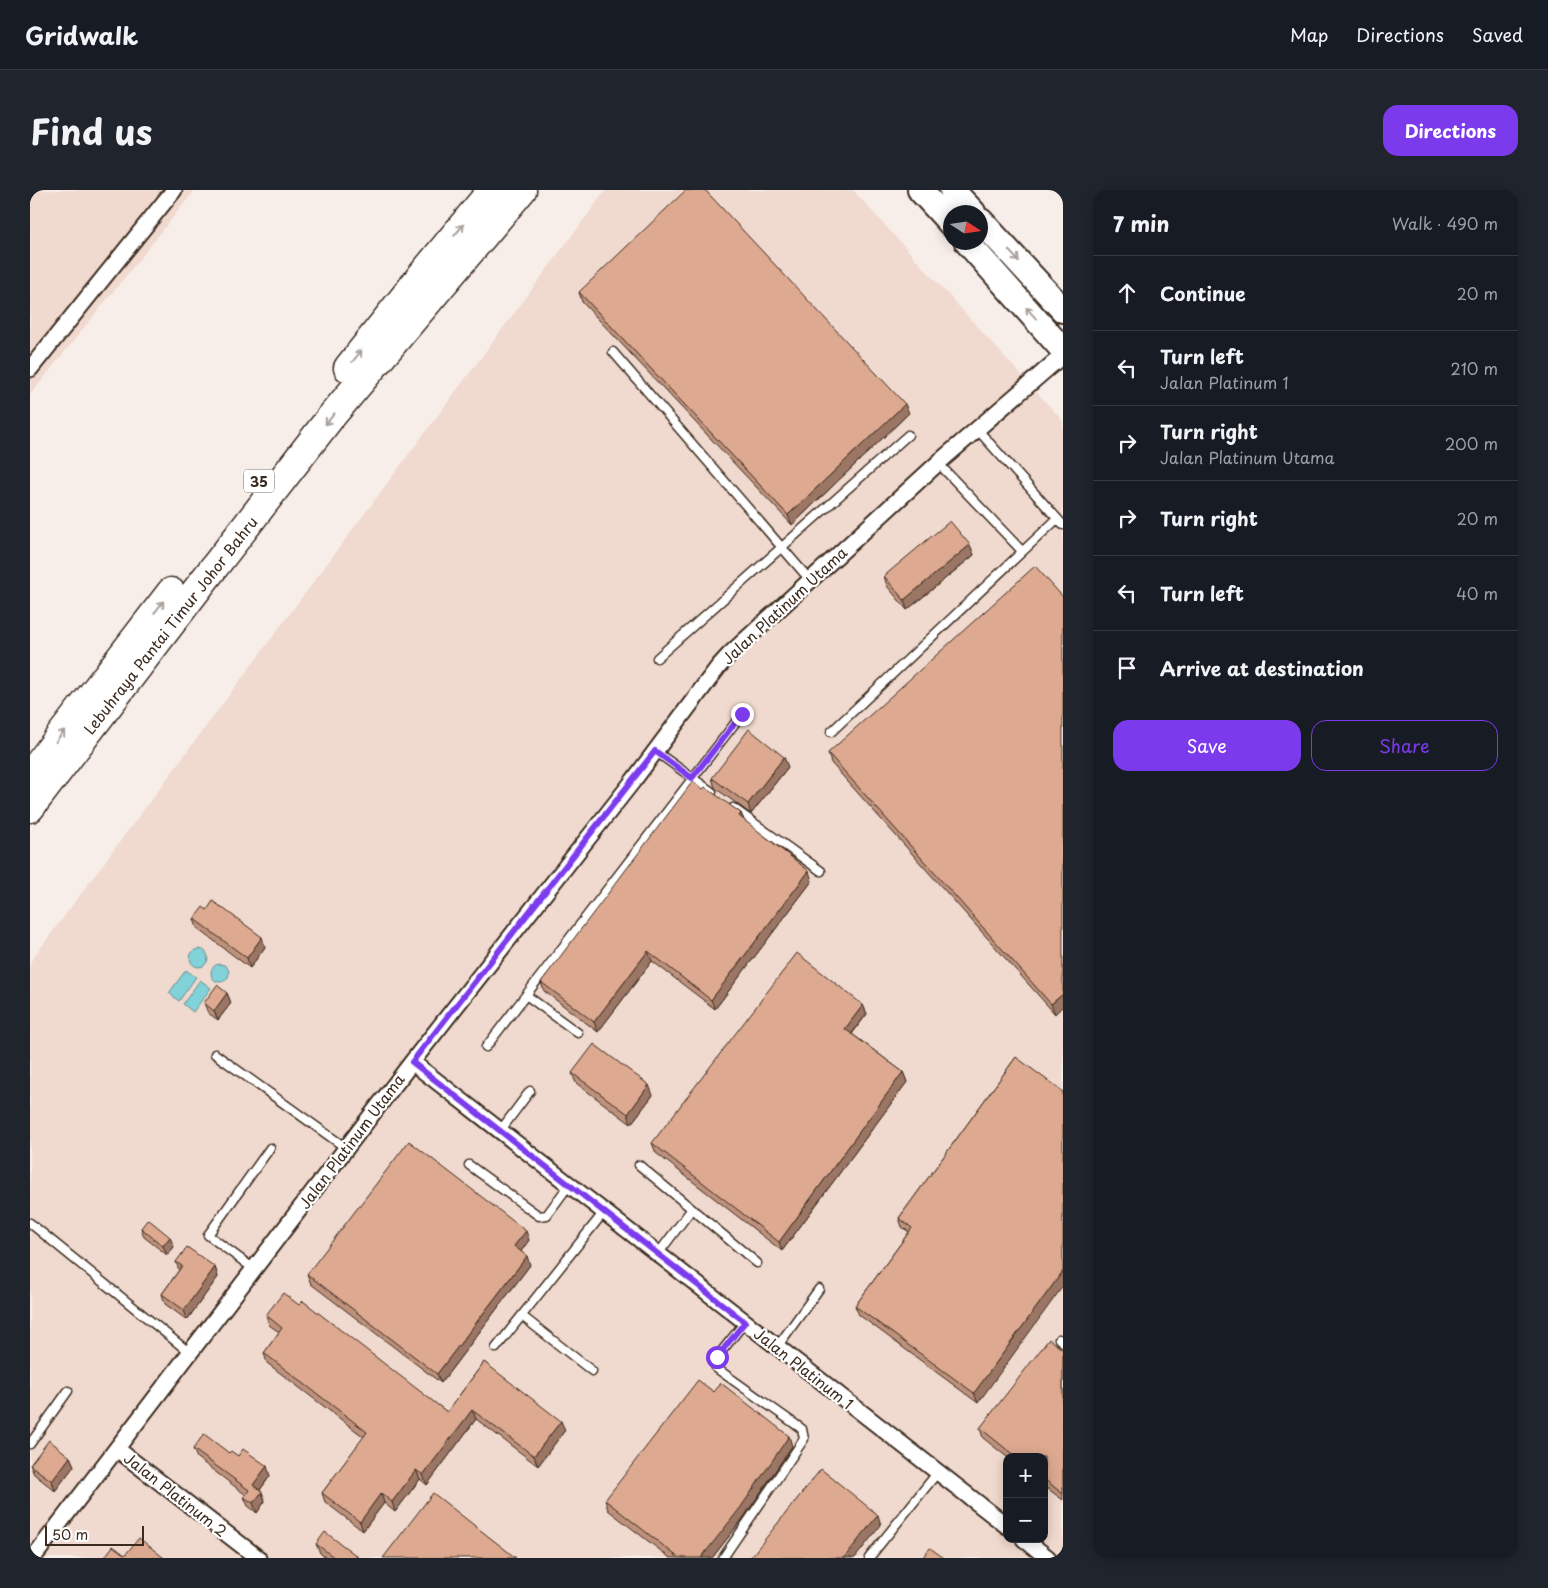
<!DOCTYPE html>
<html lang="en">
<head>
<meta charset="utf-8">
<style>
	:root { --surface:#171b24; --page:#20242c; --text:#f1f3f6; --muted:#9ea1a6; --line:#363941; --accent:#7c3aed }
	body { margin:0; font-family:"Playpen Sans",sans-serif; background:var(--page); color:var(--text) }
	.controls { position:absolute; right:15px; bottom:15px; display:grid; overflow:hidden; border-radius:10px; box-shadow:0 2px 12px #0003 }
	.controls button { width:45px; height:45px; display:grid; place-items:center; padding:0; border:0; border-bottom:1px solid var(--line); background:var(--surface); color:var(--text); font:25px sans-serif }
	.compass { position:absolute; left:913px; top:15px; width:45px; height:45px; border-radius:50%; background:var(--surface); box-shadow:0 2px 12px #0003; rotate:102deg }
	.scale { position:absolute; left:15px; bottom:12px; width:99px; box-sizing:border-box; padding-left:5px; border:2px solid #3b2a1e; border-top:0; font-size:14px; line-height:18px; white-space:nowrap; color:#3b2a1e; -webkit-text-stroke:4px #fff; paint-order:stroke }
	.stop { position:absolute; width:15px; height:15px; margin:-11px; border:4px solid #7c3aed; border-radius:50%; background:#fff }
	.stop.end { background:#7c3aed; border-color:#fff; box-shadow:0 1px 5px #0008 }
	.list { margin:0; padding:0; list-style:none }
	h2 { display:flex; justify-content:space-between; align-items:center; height:65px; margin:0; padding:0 20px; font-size:21px }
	h2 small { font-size:16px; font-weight:400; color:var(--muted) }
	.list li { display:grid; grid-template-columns:32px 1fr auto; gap:15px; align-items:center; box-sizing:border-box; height:75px; padding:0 20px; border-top:1px solid var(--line) }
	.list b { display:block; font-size:19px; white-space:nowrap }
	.list p { margin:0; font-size:16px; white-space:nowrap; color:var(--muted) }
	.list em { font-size:16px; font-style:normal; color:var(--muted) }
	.actions { display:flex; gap:10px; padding:15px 20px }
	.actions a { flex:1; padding:11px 0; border:1px solid var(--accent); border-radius:15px; text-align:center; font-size:18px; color:var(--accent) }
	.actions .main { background:var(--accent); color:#fff }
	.icon { flex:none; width:28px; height:28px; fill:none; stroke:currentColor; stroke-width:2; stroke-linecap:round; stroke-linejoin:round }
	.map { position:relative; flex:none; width:1033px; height:1368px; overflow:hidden; border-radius:15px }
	header { display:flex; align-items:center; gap:30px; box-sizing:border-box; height:70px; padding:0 25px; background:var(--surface); border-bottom:1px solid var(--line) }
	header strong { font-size:24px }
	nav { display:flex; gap:28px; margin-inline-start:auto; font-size:18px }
	.intro { display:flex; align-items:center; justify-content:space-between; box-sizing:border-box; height:120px; padding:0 30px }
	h1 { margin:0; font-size:35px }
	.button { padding:12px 22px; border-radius:15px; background:var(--accent); color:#fff; font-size:18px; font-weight:700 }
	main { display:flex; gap:30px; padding:0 30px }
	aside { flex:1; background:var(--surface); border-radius:15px; box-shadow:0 2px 12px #0003 }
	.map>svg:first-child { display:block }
	.built { fill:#f0d9ce; fill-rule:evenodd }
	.water { fill:#81d2d9; stroke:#658f8e }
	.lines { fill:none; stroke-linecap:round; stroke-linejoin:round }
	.lane-casing { stroke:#3b2a1e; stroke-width:11 }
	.street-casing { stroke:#3b2a1e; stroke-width:19 }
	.primary-casing { stroke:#3b2a1e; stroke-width:28 }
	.highway-casing { stroke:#3b2a1e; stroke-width:31 }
	.lane { stroke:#fff; stroke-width:8 }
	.street { stroke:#fff; stroke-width:15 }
	.primary { stroke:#fff; stroke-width:24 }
	.highway { stroke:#fff; stroke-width:28 }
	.wall { fill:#be917c; stroke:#3b2a1e }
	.shaded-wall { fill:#9b7665; stroke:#3b2a1e }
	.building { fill:#dda990; stroke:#3b2a1e }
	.oneway { stroke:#a79f9a }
	.route { stroke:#7c3aed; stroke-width:6 }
	.labels { text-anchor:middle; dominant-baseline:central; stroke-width:4.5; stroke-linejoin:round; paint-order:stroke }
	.shield { fill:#fff; stroke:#766a62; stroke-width:1 }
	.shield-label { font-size:14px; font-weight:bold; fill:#3b2a1e }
	.street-label { font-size:15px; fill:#3b2a1e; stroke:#fff }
</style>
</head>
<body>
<header>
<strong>Gridwalk</strong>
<nav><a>Map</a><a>Directions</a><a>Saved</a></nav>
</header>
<div class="intro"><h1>Find us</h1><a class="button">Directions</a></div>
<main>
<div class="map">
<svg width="1033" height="1368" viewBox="0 0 1033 1368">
	<rect width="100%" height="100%" fill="#f8eee9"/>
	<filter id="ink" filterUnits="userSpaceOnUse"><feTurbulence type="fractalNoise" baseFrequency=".02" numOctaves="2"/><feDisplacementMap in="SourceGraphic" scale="10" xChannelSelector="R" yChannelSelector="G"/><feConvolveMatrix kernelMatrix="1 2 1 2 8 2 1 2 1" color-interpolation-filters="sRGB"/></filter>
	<g filter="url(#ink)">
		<path class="built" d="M0,0H165L0,205Z
			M576,0H823L1033,231V1368H0V772ZM977,1267H1014V1349H977Z"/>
		<path class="water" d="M160 768a9 9 0 1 1 18 0a9 9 0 1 1-18 0Z
			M181 783a9 9 0 1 1 18 0a9 9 0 1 1-18 0Z
			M156,780L166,787L149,811L139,803Z
			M170,790L181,798L163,822L153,814Z"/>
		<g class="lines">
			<defs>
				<path id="lane" d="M583,162L780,390
					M947,239L1033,335
					M908,273L992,361
					M627,468L878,245
					M801,542L1027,329
					M625,561L682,602
					M703,618L791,681
					M496,805L548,843
					M456,857L712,524
					M185,864L316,958
					M470,941L500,901
					M439,975L509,1026L517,1025L519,1022L539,995
					M609,975L727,1073
					M0,1033L160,1163
					M628,1064L661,1020
					M224,1079L178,1045L240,958
					M492,1126L562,1181
					M1029,1149L1033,1152
					M747,1157L789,1099
					M466,1158L574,1022
					M0,1254L38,1201
					M693,1368L774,1249L772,1239L686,1178L685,1171L687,1167L715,1132
					M839,1368L908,1282"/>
				<path id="street" d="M0,179L144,0
					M382,872L977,1336
					M87,1259L228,1368
					M994,1349L1018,1368
					M3,1368L382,872L603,591L689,476L700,464L908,273L1033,165"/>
				<path id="primary" d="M890,0L921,34
					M922,0L943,22
					M951,31L1033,120
					M937,52L1033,160"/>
				<path id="highway" d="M318,178L391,86L462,0
					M0,585L141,402
					M0,618L175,389L300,228L492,0"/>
			</defs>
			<use href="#lane" class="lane-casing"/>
			<use href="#street" class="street-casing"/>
			<use href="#primary" class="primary-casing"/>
			<use href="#highway" class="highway-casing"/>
			<use href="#lane" class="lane"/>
			<use href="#street" class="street"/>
			<use href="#primary" class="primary"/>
			<use href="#highway" class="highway"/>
		</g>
		<path class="wall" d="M549,102L879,223L762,335L552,112Z
			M940,355L944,365L877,420L857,396L854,386Z
			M1033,407L1025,824L801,573L798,563Z
			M758,577L721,624L685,598L682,588Z
			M673,599L711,623L714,630L782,691L685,819L622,771L568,842L514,801L511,792Z
			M164,729L235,757L220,778L167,738Z
			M197,803L201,813L188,830L178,823L174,813Z
			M833,815L837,824L822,844L873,882L877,892L752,1061L626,963L622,953Z
			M986,867L948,1213L829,1125L825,1116L879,1042L872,1037L869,1028Z
			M542,883L623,905L601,934L546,893Z
			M111,1038L144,1057L137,1065L114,1047Z
			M499,1050L491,1061L500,1075L411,1193L281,1094L277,1084Z
			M146,1072L185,1077L188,1087L157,1130L135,1114L132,1104L149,1080Z
			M269,1115L417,1222L454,1172L535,1240L508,1276L446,1229L397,1295L390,1289L365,1322L354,1313L333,1341L295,1312L292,1303L334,1247L237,1173L234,1163L249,1142L239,1135L236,1125Z
			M1033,1160V1310L1014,1296V1267H977L953,1248L950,1238Z
			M684,1202L762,1256L714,1327L682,1368H640L578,1320L575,1310Z
			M163,1259L199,1263L208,1266L240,1286L230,1300L232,1302L235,1311L227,1323L218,1316L214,1307L216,1305L167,1268Z
			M40,1267L44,1276L25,1301L4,1284L0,1275Z
			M286,1354L327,1366V1368H296L290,1363Z"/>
		<path class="shaded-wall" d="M875,214L879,223L762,335L758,325Z
			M940,355L944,365L877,420L874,410Z
			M754,567L758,577L721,624L718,614Z
			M711,623L715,633L709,626Z
			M779,681L782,691L685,819L681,810Z
			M232,747L235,757L220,778L217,768Z
			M618,761L622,771L568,842L564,832Z
			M197,803L201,813L188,830L184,821Z
			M1033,804V816L1025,824L1021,814Z
			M833,815L837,824L818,848L815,839Z
			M873,882L877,892L752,1061L749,1052Z
			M619,895L623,905L601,934L598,924Z
			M496,1041L499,1050L488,1066L484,1056Z
			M140,1047L144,1057L137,1065L133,1056Z
			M497,1066L500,1075L411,1193L407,1184Z
			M185,1077L188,1087L157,1130L154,1120Z
			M1033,1081V1096L948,1213L944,1203Z
			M442,1220L446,1229L397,1295L393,1285Z
			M531,1231L535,1240L508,1276L504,1266Z
			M759,1246L762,1256L714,1327L682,1368H671Z
			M40,1267L44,1276L25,1301L22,1291Z
			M237,1276L240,1286L226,1305L223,1295Z
			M386,1280L390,1289L365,1322L362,1312Z
			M232,1302L235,1311L227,1323L223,1313Z
			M351,1303L354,1313L333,1341L330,1332Z
			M848,1325L851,1335L825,1368H814Z"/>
		<path class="building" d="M656,0H675L875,214L758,325L549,102Z
			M920,331L940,355L874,410L854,386Z
			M1005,376L1033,407V804L1021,814L798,563Z
			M719,539L754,567L718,614L682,588Z
			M663,591L673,599L675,597L711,623L709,626L779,681L681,810L618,761L564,832L511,792Z
			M183,711L232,747L217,768L164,729L173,717L177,720Z
			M767,763L833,815L815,839L873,882L749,1052L622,953Z
			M187,795L197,803L184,821L174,813Z
			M564,854L619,895L598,924L542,883Z
			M986,867L1033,902V1081L944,1203L825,1116L882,1038L869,1028Z
			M379,951L496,1041L484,1056L497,1066L407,1184L277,1084Z
			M118,1029L140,1047L133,1056L111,1038Z
			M157,1057L185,1077L154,1120L132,1104L152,1076L146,1072Z
			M253,1103L269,1115L273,1111L417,1222L454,1172L531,1231L504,1266L442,1220L393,1285L386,1280L362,1312L351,1303L330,1332L292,1303L337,1242L234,1163L252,1138L236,1125Z
			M1019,1149L1033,1160V1304L1014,1289V1267H986L950,1238Z
			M668,1190L684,1202L691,1193L759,1246L711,1317L671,1368H649L575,1310Z
			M174,1244L199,1263L201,1261L208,1266L213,1259L237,1276L223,1295L232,1302L223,1313L214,1307L219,1300L163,1259Z
			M19,1250L40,1267L22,1291L0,1275Z
			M791,1279L848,1325L814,1368H720Z
			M403,1303L486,1368H353Z
			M295,1342L327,1366L325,1368H305L286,1354Z
			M109,1348L134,1368H74L83,1356L95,1365Z
			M900,1358L914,1368H892Z"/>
		<defs><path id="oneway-shaft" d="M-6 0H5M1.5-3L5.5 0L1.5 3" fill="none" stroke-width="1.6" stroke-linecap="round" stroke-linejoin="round" transform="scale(1.25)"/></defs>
		<g class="oneway">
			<use href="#oneway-shaft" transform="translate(429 40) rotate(-50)"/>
			<use href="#oneway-shaft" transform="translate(984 66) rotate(47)"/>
			<use href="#oneway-shaft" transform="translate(1001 123) rotate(-132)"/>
			<use href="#oneway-shaft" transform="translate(327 166) rotate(-52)"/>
			<use href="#oneway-shaft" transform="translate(300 229) rotate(129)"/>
			<use href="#oneway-shaft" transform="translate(129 417) rotate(-52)"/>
			<use href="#oneway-shaft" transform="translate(30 546) rotate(-53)"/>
		</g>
	</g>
	<g class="lines" filter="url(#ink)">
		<path class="route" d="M687,1167L715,1132L382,872L625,561L662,588L712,524"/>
	</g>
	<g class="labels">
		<rect class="shield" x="214" y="279.5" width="30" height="23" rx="4"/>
		<g class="shield-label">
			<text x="229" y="291">35</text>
		</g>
		<g class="street-label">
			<text transform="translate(754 415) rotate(-43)">Jalan Platinum Utama</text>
			<text transform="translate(140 435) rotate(-52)">Lebuhraya Pantai Timur Johor Bahru</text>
			<text transform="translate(321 951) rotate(-53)">Jalan Platinum Utama</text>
			<text transform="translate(774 1178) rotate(38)">Jalan Platinum 1</text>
			<text transform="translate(146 1304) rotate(38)">Jalan Platinum 2</text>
		</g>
	</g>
</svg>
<div class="controls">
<button>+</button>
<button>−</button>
</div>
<svg class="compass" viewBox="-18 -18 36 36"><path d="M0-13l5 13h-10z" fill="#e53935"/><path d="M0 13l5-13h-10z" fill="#9ea1a6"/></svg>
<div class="scale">50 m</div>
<div class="stop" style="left:687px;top:1167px"></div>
<div class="stop end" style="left:712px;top:524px"></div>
</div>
<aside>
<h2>7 min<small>Walk · 490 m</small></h2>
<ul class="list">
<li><svg class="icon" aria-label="ahead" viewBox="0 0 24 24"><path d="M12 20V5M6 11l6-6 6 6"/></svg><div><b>Continue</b></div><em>20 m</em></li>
<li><svg class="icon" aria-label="left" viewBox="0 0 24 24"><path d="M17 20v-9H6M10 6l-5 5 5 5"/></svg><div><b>Turn left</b><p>Jalan Platinum 1</p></div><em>210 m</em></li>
<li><svg class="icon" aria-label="right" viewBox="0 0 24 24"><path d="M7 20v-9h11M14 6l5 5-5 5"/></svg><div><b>Turn right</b><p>Jalan Platinum Utama</p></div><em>200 m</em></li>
<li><svg class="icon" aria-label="right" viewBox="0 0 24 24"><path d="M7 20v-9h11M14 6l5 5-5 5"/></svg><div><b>Turn right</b></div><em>20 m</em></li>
<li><svg class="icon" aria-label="left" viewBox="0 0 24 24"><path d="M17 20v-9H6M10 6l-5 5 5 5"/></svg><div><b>Turn left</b></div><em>40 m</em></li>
<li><svg class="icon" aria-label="arrive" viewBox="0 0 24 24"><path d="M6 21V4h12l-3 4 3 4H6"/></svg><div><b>Arrive at destination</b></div></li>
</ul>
<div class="actions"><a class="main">Save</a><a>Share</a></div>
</aside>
</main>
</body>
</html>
